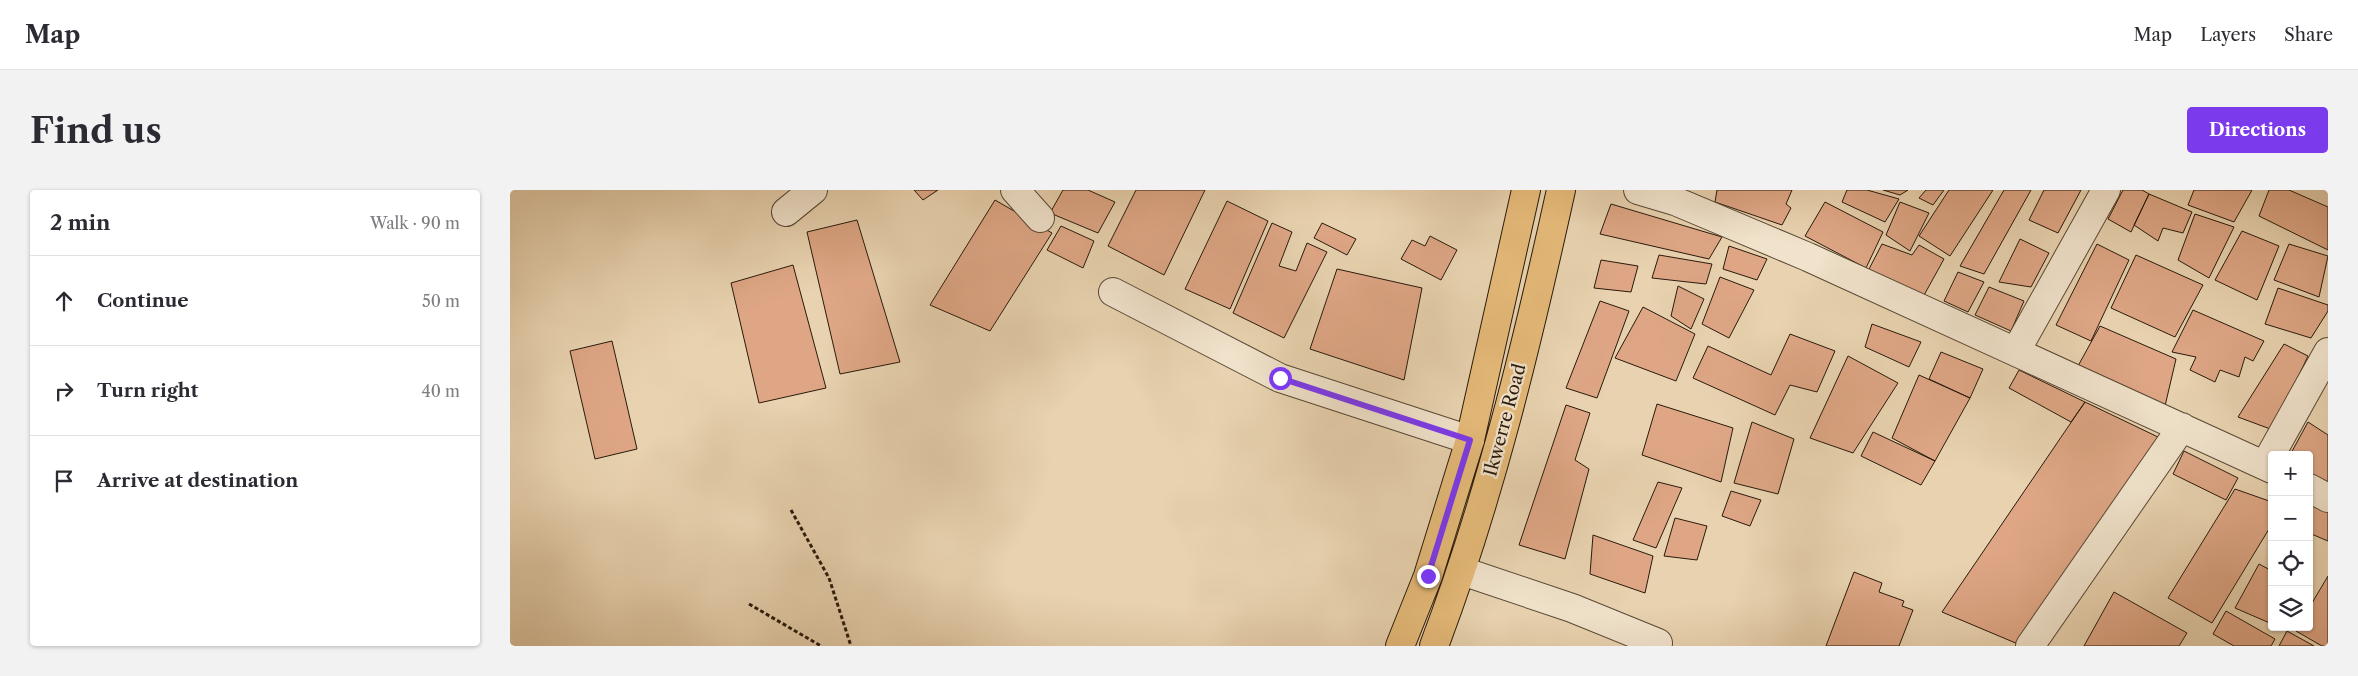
<!DOCTYPE html>
<html lang="en">
<head>
<meta charset="utf-8">
<style>
	:root { --surface:#fff; --page:#f2f2f3; --text:#2b2b33; --muted:#7c7c81; --line:#e1e1e2; --accent:#7c3aed }
	body { margin:0; font-family:"Libre Caslon Text",serif; background:var(--page); color:var(--text) }
	.controls { position:absolute; right:15px; bottom:15px; display:grid; overflow:hidden; border-radius:5px; box-shadow:0 1px 4px #0004 }
	.controls button { width:45px; height:45px; display:grid; place-items:center; padding:0; border:0; border-bottom:1px solid var(--line); background:var(--surface); color:var(--text); font:25px sans-serif }
	.stop { position:absolute; width:15px; height:15px; margin:-11px; border:4px solid #7c3aed; border-radius:50%; background:#fff }
	.stop.end { background:#7c3aed; border-color:#fff; box-shadow:0 1px 5px #0008 }
	.list { margin:0; padding:0; list-style:none }
	h2 { display:flex; justify-content:space-between; align-items:center; height:65px; margin:0; padding:0 20px; font-size:21px }
	h2 small { font-size:16px; font-weight:400; color:var(--muted) }
	.list li { display:grid; grid-template-columns:32px 1fr auto; gap:15px; align-items:center; box-sizing:border-box; height:90px; padding:0 20px; border-top:1px solid var(--line) }
	.list b { display:block; font-size:19px; white-space:nowrap }
	.list em { font-size:16px; font-style:normal; color:var(--muted) }
	.icon { flex:none; width:28px; height:28px; fill:none; stroke:currentColor; stroke-width:2; stroke-linecap:round; stroke-linejoin:round }
	.map { position:relative; flex:none; width:1818px; height:456px; overflow:hidden; border-radius:5px }
	header { display:flex; align-items:center; gap:30px; box-sizing:border-box; height:70px; padding:0 25px; background:var(--surface); border-bottom:1px solid var(--line) }
	header strong { font-size:24px }
	nav { display:flex; gap:28px; margin-inline-start:auto; font-size:18px }
	.intro { display:flex; align-items:center; justify-content:space-between; box-sizing:border-box; height:120px; padding:0 30px }
	h1 { margin:0; font-size:35px }
	.button { padding:12px 22px; border-radius:5px; background:var(--accent); color:#fff; font-size:18px; font-weight:700 }
	main { display:flex; gap:30px; padding:0 30px }
	aside { flex:1; background:var(--surface); border-radius:5px; box-shadow:0 1px 4px #0004 }
	.map>svg:first-child { display:block }
	.building { fill:#dea685; stroke:#291a0b }
	.lines { fill:none; stroke-linecap:round; stroke-linejoin:round }
	.minor-casing { stroke:#594834; stroke-width:30 }
	.major-casing { stroke:#291a0b; stroke-width:30 }
	.path { stroke:#291a0b; stroke-width:3; stroke-dasharray:4 2.5; stroke-linecap:butt }
	.minor { stroke:#f0e2cb; stroke-width:28 }
	.major { stroke:#e4b978; stroke-width:28 }
	.route { stroke:#7c3aed; stroke-width:6 }
	.labels { text-anchor:middle; dominant-baseline:central; stroke-width:4.5; stroke-linejoin:round; paint-order:stroke }
	.street-label { font-size:18px; fill:#291a0b; stroke:#f0e2cb }
</style>
</head>
<body>
<header>
<strong>Map</strong>
<nav><a>Map</a><a>Layers</a><a>Share</a></nav>
</header>
<div class="intro"><h1>Find us</h1><a class="button">Directions</a></div>
<main>
<aside>
<h2>2 min<small>Walk · 90 m</small></h2>
<ul class="list">
<li><svg class="icon" aria-label="ahead" viewBox="0 0 24 24"><path d="M12 20V5M6 11l6-6 6 6"/></svg><div><b>Continue</b></div><em>50 m</em></li>
<li><svg class="icon" aria-label="right" viewBox="0 0 24 24"><path d="M7 20v-9h11M14 6l5 5-5 5"/></svg><div><b>Turn right</b></div><em>40 m</em></li>
<li><svg class="icon" aria-label="arrive" viewBox="0 0 24 24"><path d="M6 21V4h12l-3 4 3 4H6"/></svg><div><b>Arrive at destination</b></div></li>
</ul>
</aside>
<div class="map">
<svg width="1818" height="456" viewBox="0 0 1818 456">
	<rect width="100%" height="100%" fill="#e8d2af"/>
	<filter id="stains"><feTurbulence type="fractalNoise" baseFrequency=".004" numOctaves="4"/><feColorMatrix values="0 0 0 0 .2 0 0 0 0 .09 0 0 0 0 .02 0 0 0 .5 -.17"/></filter>
	<radialGradient id="worn" r=".72"><stop offset=".6" stop-color="#630" stop-opacity="0"/><stop offset="1" stop-color="#630" stop-opacity=".3"/></radialGradient>
	<path class="building" d="M404,0H428L413,10Z
		M553,0H578L605,12L588,43L540,23Z
		M626,0H695L654,85L598,56Z
		M1207,0H1282L1276,14L1281,18L1272,35L1205,12Z
		M1337,0H1357L1389,9L1375,32L1332,12Z
		M1373,0H1398L1390,5Z
		M1416,0H1434L1423,15L1409,8Z
		M1439,0H1483L1440,66L1409,46Z
		M1494,0H1521L1474,84L1450,76Z
		M1534,0H1571L1548,43L1519,30Z
		M1613,0H1632L1639,4L1621,42L1598,29Z
		M1684,0H1742L1724,32L1678,15Z
		M1759,0H1779L1818,17V60L1749,26Z
		M1639,4L1682,22L1673,43L1653,38L1648,51L1624,35Z
		M485,10L542,43L480,141L420,115Z
		M717,11L758,31L720,119L675,99Z
		M1315,12L1373,42L1356,78L1295,46Z
		M1390,12L1419,23L1400,61L1376,45Z
		M1101,14L1212,47L1199,69L1090,44Z
		M1685,24L1724,37L1699,88L1668,70Z
		M347,30L390,172L330,184L297,42Z
		M762,33L782,42L769,76L786,81L797,53L817,62L774,148L723,123Z
		M812,33L846,49L837,65L804,48Z
		M551,36L584,51L573,78L537,60Z
		M1732,41L1769,56L1747,110L1705,90Z
		M920,46L947,60L931,90L891,69L902,50L915,56Z
		M1510,49L1539,63L1521,97L1489,92Z
		M1372,54L1402,65L1409,55L1434,69L1413,107L1358,81Z
		M1587,54L1619,70L1581,151L1546,135Z
		M1779,54L1818,66L1809,107L1764,90Z
		M1219,56L1257,69L1247,90L1213,79Z
		M1149,65L1202,74L1196,94L1142,88Z
		M1626,65L1693,95L1665,147L1601,118Z
		M1091,70L1128,76L1121,102L1084,98Z
		M283,75L316,198L249,213L221,93Z
		M827,79L912,98L894,190L800,159Z
		M1448,82L1474,92L1458,122L1434,111Z
		M1210,87L1244,100L1219,148L1192,134Z
		M1168,96L1194,109L1181,139L1161,126Z
		M1479,97L1514,111L1501,141L1465,125Z
		M1768,98L1818,115V121L1801,148L1755,134Z
		M1090,111L1119,121L1087,208L1056,198Z
		M1133,117L1185,144L1166,191L1105,168Z
		M1683,120L1754,151L1743,171L1735,167L1729,187L1710,180L1705,192L1680,180L1686,167L1662,162Z
		M1362,134L1411,152L1399,177L1355,157Z
		M1590,136L1666,169L1655,216L1568,176Z
		M1280,144L1325,161L1307,202L1280,195L1265,225L1183,188L1198,156L1261,185Z
		M102,151L127,259L85,269L60,161Z
		M1774,154L1798,166L1763,240L1728,227Z
		M1431,162L1473,179L1460,208L1419,189Z
		M1338,166L1388,193L1343,263L1300,248Z
		M1509,180L1575,212L1561,232L1499,198Z
		M1409,185L1460,208L1425,271L1382,248Z
		M1575,212L1648,247L1508,454L1432,422Z
		M1147,214L1223,238L1211,292L1132,265Z
		M1056,215L1080,223L1065,270L1079,279L1055,369L1009,355Z
		M1242,232L1284,249L1268,304L1224,293Z
		M1798,232L1818,245V296L1799,287V265H1780Z
		M1363,242L1425,271L1411,295L1351,266Z
		M1674,261L1728,288L1716,310L1663,284Z
		M1148,292L1172,298L1146,358L1123,350Z
		M1725,299L1762,312V334L1702,433L1658,408Z
		M1221,301L1251,310L1240,336L1212,326Z
		M1799,312L1818,319V351L1799,343Z
		M1165,328L1197,336L1187,370L1154,366Z
		M1083,345L1143,366L1135,403L1080,384Z
		M1749,374L1762,381V434L1725,418Z
		M1344,382L1372,393L1369,402L1394,411L1392,416L1403,420L1389,456H1316Z
		M1818,386V456H1812L1786,441L1788,437H1799V418Z
		M1604,402L1677,443L1669,456H1574Z
		M1716,421L1765,449L1761,456H1724L1703,444Z
		M1777,441L1804,456H1769Z"/>
	<g class="lines">
		<defs>
			<path id="minor" d="M505,0L530,28
				M1128,0L1165,11L1298,67L1762,279
				M276,22L303,0
				M603,102L770,188L960,250
				M1506,161L1596,0
				M1755,275L1818,162
				M1799,298L1818,308
				M952,381L1062,418L1148,453
				M1520,456L1672,237"/>
			<path id="major" d="M890,456L918,386L960,250L1016,0
				M924,456C980,308 1017,154 1051,0"/>
		</defs>
		<use href="#minor" class="minor-casing"/>
		<use href="#major" class="major-casing"/>
		<path class="path" d="M281,320L319,388L341,456
			M239,414L311,456"/>
		<use href="#minor" class="minor"/>
		<use href="#major" class="major"/>
	</g>
	<g class="lines">
		<path class="route" d="M770,188L960,250L918,386"/>
	</g>
	<g class="labels">
		<g class="street-label">
			<text transform="translate(995 230) rotate(-75)">Ikwerre Road</text>
		</g>
	</g>
	<rect width="100%" height="100%" filter="url(#stains)"/>
	<rect width="100%" height="100%" fill="url(#worn)"/>
</svg>
<div class="controls">
<button>+</button>
<button>−</button>
<button><svg class="icon" aria-label="locate" viewBox="0 0 24 24"><circle cx="12" cy="12" r="6"/><path d="M12 2v4M12 18v4M2 12h4M18 12h4"/></svg></button>
<button><svg class="icon" aria-label="layers" viewBox="0 0 24 24"><path d="M12 4l9 5-9 5-9-5zM3 14l9 5 9-5"/></svg></button>
</div>
<div class="stop" style="left:770px;top:188px"></div>
<div class="stop end" style="left:918px;top:386px"></div>
</div>
</main>
</body>
</html>
